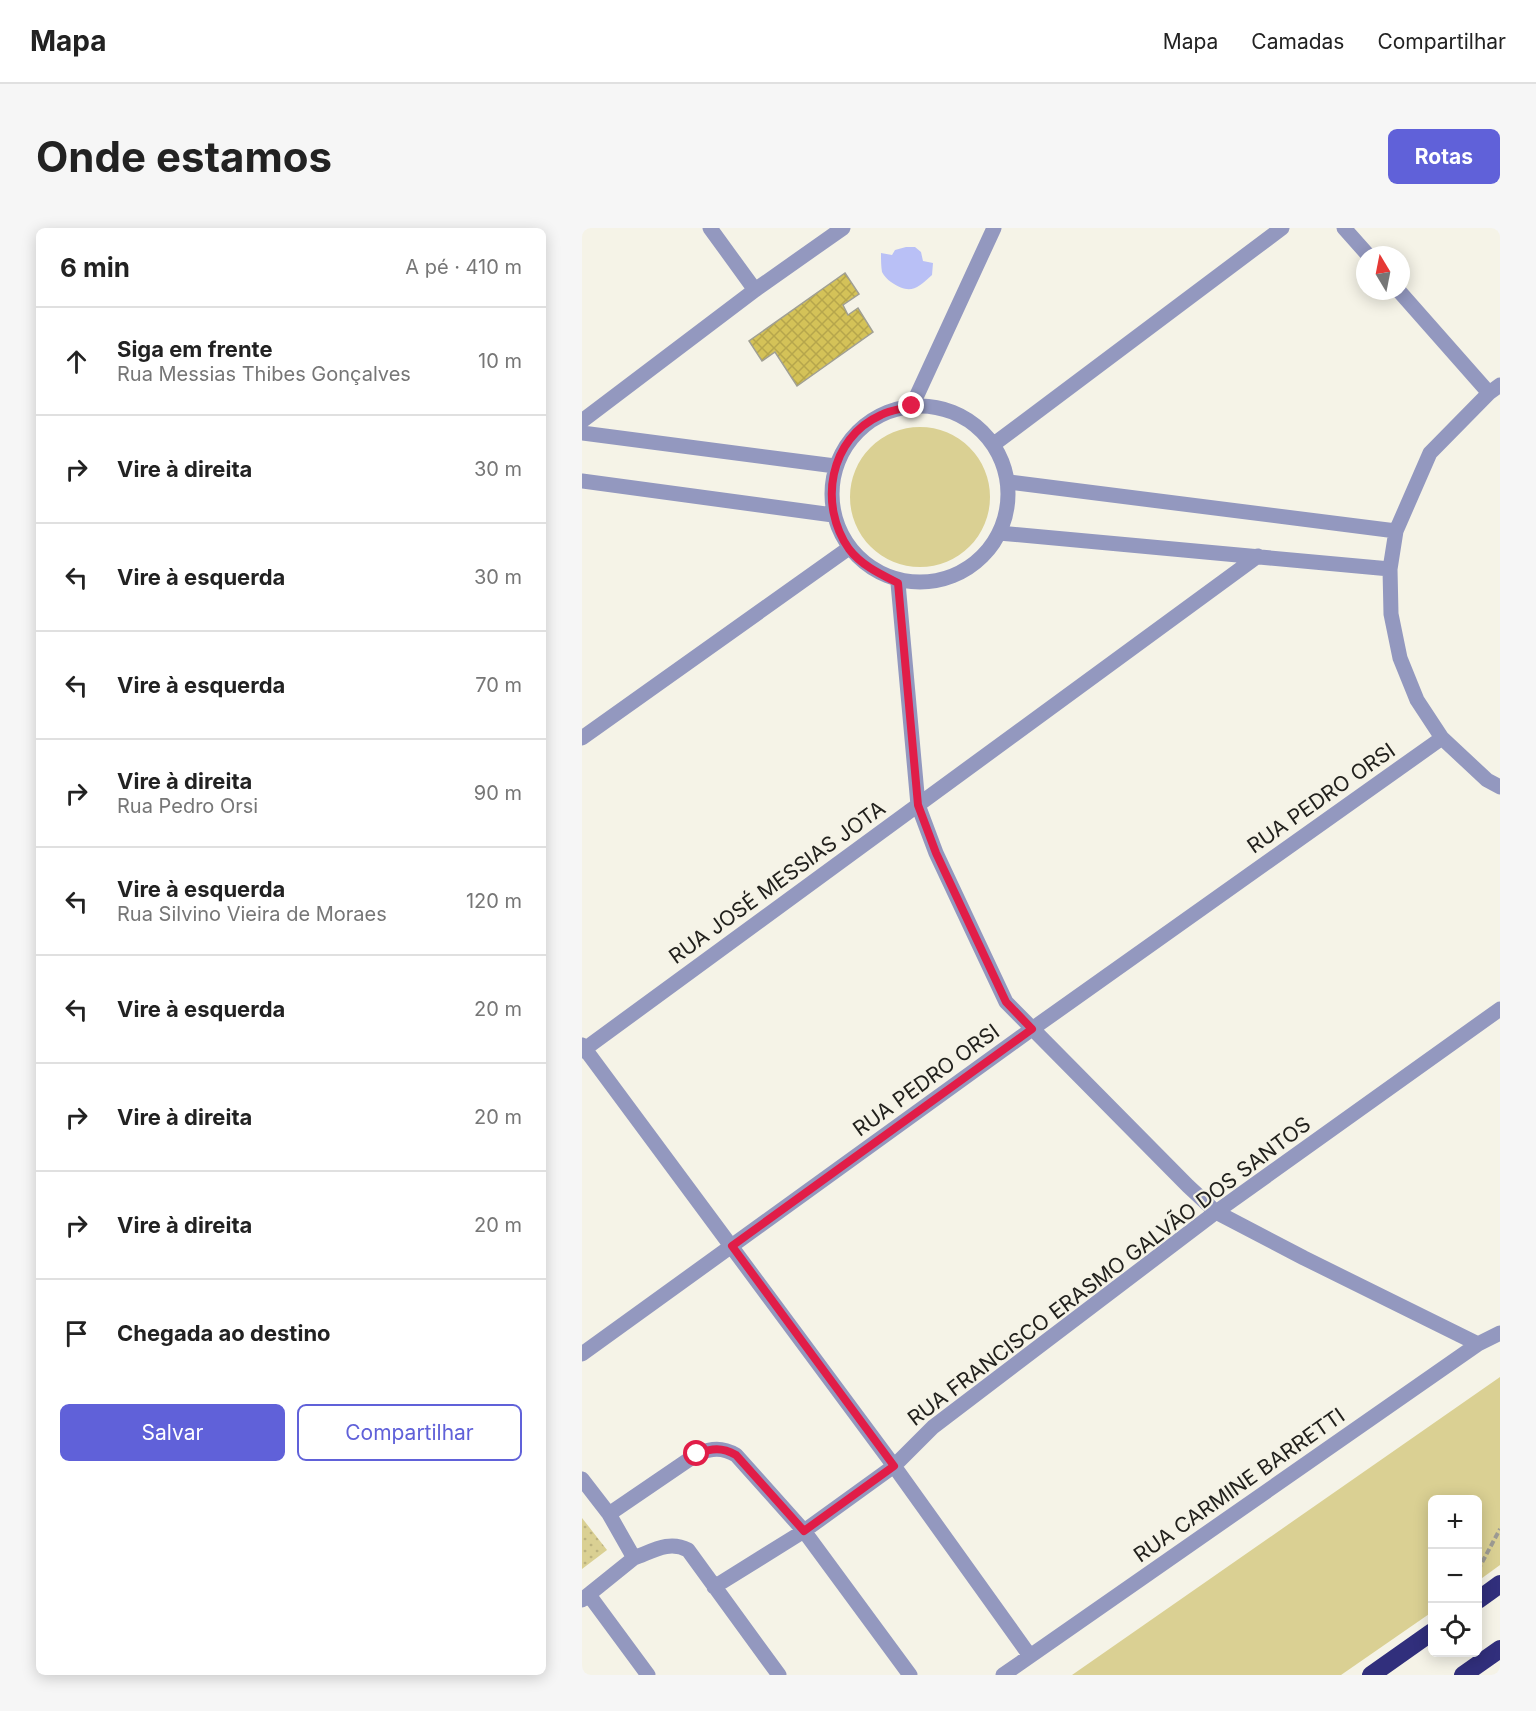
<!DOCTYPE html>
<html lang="pt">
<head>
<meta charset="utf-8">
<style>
	:root { --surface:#fff; --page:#f6f6f6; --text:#222; --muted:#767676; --line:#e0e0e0; --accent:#6061d9 }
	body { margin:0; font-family:Inter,sans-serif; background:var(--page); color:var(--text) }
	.controls { position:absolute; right:18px; bottom:18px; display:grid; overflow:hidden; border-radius:9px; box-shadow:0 3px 15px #0003 }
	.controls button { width:54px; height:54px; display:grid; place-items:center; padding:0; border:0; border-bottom:2px solid var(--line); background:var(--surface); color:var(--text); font:30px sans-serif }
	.compass { position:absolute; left:774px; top:18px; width:54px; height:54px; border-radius:50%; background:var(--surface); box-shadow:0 3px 15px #0003; rotate:350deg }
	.stop { position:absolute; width:18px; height:18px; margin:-14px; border:4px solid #e11d48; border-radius:50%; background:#fff }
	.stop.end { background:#e11d48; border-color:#fff; box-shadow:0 2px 6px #0008 }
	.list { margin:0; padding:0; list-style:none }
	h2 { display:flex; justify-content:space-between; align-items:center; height:78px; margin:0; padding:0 24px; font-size:26px }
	h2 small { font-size:20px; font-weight:400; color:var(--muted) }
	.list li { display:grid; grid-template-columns:39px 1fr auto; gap:18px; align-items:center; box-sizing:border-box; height:108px; padding:0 24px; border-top:2px solid var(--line) }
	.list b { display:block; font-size:22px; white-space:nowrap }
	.list p { margin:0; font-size:20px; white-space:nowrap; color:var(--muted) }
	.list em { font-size:20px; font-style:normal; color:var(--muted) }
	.actions { display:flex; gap:12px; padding:18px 24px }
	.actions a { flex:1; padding:14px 0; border:2px solid var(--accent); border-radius:9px; text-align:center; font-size:21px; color:var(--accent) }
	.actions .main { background:var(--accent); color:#fff }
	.icon { flex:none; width:33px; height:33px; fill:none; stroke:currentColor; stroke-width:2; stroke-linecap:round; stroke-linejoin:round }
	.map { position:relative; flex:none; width:918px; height:1447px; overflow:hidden; border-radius:9px }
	header { display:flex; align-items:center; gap:36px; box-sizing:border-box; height:84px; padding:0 30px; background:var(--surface); border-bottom:2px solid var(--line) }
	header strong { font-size:28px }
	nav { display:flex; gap:33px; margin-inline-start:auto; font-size:21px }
	.intro { display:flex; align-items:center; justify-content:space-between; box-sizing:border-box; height:144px; padding:0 36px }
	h1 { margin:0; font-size:42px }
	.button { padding:15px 27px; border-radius:9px; background:var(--accent); color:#fff; font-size:21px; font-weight:700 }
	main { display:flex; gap:36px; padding:0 36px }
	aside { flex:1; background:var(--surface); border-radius:9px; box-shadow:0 3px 15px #0003 }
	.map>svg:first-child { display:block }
	.grass { fill:#dad093 }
	.park { fill:url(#park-dots) }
	.water { fill:#b9c0f6 }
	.building { fill:url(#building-cross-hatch); stroke:#a09f93; stroke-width:1.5 }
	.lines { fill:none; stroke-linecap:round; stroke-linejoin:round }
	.path { stroke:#9d9b93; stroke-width:4; stroke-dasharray:6 3; stroke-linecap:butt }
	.minor { stroke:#9398bf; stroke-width:15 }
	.highway { stroke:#312f7c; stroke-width:18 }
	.route { stroke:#e11d48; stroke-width:8 }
	.labels { text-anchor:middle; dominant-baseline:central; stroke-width:4.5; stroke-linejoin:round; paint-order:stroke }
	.street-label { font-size:21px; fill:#22211d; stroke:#f5f3e7 }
</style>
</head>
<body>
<header>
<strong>Mapa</strong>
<nav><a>Mapa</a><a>Camadas</a><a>Compartilhar</a></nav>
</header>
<div class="intro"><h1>Onde estamos</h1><a class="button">Rotas</a></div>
<main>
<aside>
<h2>6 min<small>A pé · 410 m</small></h2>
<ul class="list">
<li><svg class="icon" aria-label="ahead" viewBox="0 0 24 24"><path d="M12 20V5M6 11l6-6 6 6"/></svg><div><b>Siga em frente</b><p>Rua Messias Thibes Gonçalves</p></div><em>10 m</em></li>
<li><svg class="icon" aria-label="right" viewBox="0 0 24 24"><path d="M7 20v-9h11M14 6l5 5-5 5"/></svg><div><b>Vire à direita</b></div><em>30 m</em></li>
<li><svg class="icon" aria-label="left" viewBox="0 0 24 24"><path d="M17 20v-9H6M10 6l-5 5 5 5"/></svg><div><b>Vire à esquerda</b></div><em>30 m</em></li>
<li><svg class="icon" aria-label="left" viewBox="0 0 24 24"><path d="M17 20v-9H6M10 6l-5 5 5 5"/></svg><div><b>Vire à esquerda</b></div><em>70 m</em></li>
<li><svg class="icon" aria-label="right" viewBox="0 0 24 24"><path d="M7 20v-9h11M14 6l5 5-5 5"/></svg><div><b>Vire à direita</b><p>Rua Pedro Orsi</p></div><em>90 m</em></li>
<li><svg class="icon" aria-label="left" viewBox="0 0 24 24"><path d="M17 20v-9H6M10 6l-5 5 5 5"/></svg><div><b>Vire à esquerda</b><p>Rua Silvino Vieira de Moraes</p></div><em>120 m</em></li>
<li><svg class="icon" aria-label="left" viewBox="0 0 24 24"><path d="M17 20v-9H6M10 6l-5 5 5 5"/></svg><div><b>Vire à esquerda</b></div><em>20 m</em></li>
<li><svg class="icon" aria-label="right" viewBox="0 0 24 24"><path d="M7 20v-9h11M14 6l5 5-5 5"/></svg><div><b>Vire à direita</b></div><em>20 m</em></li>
<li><svg class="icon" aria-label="right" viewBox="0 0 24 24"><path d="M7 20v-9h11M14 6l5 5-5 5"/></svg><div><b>Vire à direita</b></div><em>20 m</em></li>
<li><svg class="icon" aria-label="arrive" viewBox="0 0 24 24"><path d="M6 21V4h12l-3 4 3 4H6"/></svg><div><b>Chegada ao destino</b></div></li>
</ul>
<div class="actions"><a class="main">Salvar</a><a>Compartilhar</a></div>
</aside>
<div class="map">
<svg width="918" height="1447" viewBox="0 0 918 1447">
	<defs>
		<pattern id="park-dots" width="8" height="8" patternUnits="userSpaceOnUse" patternTransform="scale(1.5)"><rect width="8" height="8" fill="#dad093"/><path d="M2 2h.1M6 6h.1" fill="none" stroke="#bbb27e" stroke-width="1.8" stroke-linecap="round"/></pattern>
		<pattern id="building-cross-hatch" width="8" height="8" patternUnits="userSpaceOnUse" patternTransform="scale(1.5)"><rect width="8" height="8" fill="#d4c258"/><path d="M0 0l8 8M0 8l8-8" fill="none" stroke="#b6a64c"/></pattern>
	</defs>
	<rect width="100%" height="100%" fill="#f5f3e7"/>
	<path class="grass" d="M268 269a70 70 0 1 1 140 0a70 70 0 1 1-140 0Z
		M918,1149V1337L896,1353V1272H850V1384L759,1447H490Z"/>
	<path class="park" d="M0,1290L25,1322L0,1341Z"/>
	<path class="water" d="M324,19H333L339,24L341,33L351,35L350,47C335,61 328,67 309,54C306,52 302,48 300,44C299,38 299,30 299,25L310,27L313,22Z"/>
	<path class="building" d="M263,45L277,66L261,77L266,87L276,80L291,104L215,158L193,124L180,133L167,113Z"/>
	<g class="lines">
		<path class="path" d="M896,1342L918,1301"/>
		<path class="minor" d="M128,0L173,62
			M762,0L786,27
			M817,63L907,165
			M918,157L907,165L848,225L814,303L808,341L809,386L818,430L835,472L860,510L905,552L918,559
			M250 266a88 88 0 1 1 176 0a88 88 0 1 1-176 0Z
			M330,178L412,0
			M0,193L173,62L261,0
			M0,205L253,238
			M412,216L700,0
			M0,253L251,287
			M427,254L814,303
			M417,305L808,341
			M316,355L336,577L354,625L424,774L606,958L634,984L722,1030L896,1116
			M0,510L267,320
			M0,817L312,1238L448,1428
			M0,823L676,328
			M0,1126L450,801L860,510
			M0,1251L27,1286L52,1330C71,1323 87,1312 106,1322L197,1447
			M27,1286L115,1226C130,1220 140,1219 154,1227L222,1303L328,1447
			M132,1359L222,1303L312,1238L351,1199L634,984L918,781
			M7,1367L66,1447
			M0,1372L52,1330
			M421,1447L896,1116L918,1105"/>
		<path class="highway" d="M896,1372L918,1356
			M789,1447L850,1404
			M881,1447L918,1421"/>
	</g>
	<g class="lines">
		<path class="route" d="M115,1226C130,1220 140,1219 154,1227L222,1303L312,1238L150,1018L450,801L424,774L354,625L336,577L316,355C298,346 279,337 267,321C236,277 247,210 299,187C308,182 320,181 330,178"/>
	</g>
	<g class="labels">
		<g class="street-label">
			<text transform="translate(739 570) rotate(-35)">RUA PEDRO ORSI</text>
			<text transform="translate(195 654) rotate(-36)">RUA JOSÉ MESSIAS JOTA</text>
			<text transform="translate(344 852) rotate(-36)">RUA PEDRO ORSI</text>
			<text transform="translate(527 1043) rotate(-37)">RUA FRANCISCO ERASMO GALVÃO DOS SANTOS</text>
			<text transform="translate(657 1257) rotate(-35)">RUA CARMINE BARRETTI</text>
		</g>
	</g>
</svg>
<div class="controls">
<button>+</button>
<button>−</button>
<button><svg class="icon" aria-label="locate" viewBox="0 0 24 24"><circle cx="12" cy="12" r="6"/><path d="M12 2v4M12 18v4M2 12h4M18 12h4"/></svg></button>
</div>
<svg class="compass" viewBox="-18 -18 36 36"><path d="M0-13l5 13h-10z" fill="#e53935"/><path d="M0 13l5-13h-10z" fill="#767676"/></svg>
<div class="stop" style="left:115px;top:1226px"></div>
<div class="stop end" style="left:330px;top:178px"></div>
</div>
</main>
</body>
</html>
